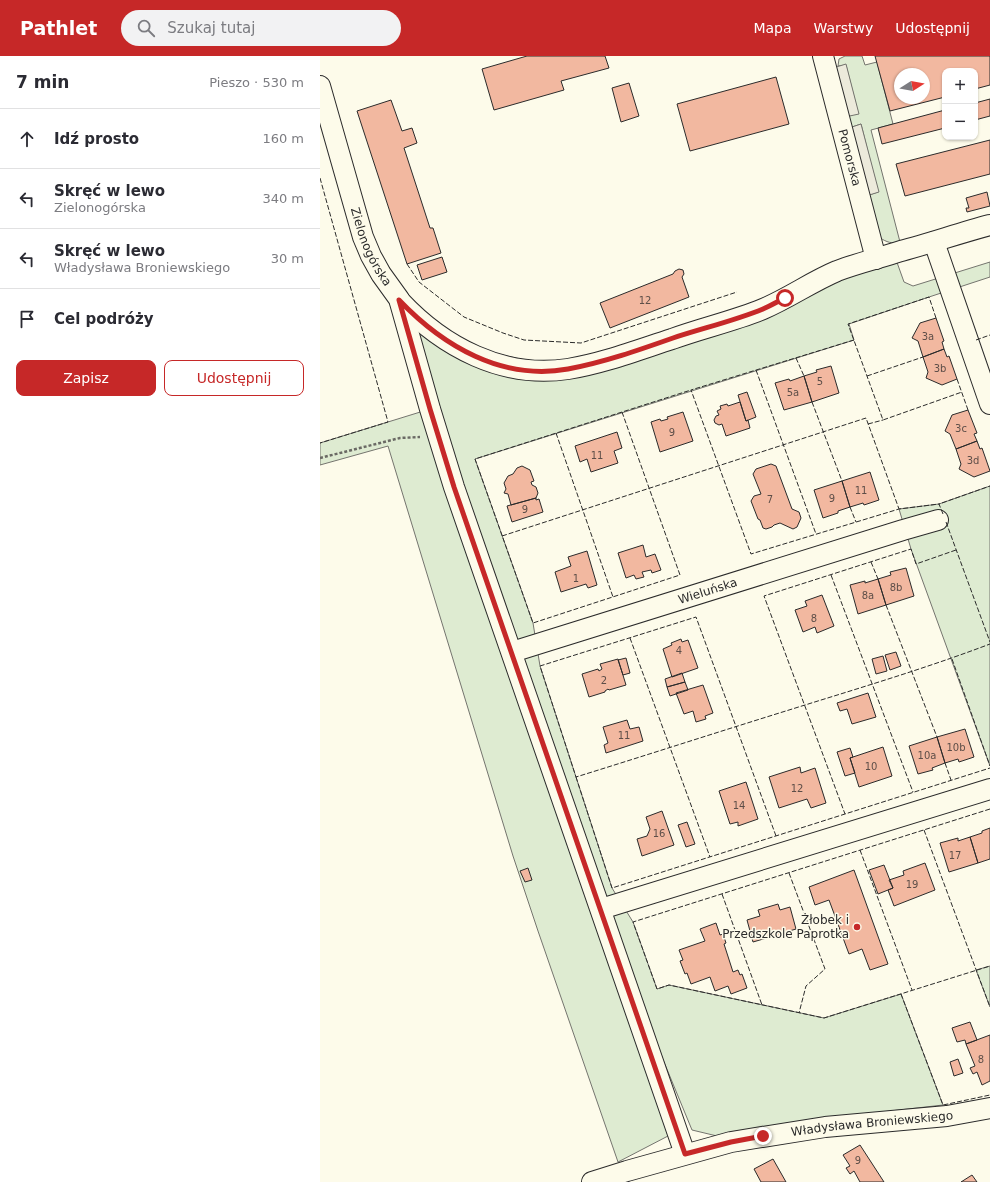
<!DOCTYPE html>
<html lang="pl">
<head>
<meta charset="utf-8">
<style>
	:root { --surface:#fff; --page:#f2f2f3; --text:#2b2b33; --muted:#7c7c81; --line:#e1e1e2; --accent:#c62828 }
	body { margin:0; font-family:"DejaVu Sans",sans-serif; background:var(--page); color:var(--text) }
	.controls { position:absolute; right:12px; top:12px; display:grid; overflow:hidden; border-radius:8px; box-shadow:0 1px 3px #0004 }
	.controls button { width:36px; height:36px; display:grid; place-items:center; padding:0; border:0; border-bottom:1px solid var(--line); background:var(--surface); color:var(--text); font:20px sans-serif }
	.compass { position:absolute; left:574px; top:12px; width:36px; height:36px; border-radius:50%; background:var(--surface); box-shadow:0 1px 3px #0004; rotate:79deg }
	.stop { position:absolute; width:12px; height:12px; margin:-9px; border:3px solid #c62828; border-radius:50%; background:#fff }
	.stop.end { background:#c62828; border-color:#fff; box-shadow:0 1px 4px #0008 }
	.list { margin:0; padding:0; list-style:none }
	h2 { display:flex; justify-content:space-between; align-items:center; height:52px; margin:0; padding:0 16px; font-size:17px }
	h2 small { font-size:13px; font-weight:400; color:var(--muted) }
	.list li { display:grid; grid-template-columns:26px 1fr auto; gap:12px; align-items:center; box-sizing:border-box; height:60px; padding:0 16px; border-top:1px solid var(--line) }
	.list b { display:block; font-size:15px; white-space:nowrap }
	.list p { margin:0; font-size:13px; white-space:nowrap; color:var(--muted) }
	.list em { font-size:13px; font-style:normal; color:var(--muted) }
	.actions { display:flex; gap:8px; padding:12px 16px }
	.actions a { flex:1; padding:9px 0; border:1px solid var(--accent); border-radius:8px; text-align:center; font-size:14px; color:var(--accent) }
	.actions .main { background:var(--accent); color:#fff }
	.icon { flex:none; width:22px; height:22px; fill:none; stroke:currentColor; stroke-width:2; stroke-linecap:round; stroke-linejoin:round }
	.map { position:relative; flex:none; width:670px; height:1126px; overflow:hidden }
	header { display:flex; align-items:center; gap:24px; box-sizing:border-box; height:56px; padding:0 20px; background:var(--accent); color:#fff }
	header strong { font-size:19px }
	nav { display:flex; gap:22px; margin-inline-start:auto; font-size:14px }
	.search { width:280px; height:36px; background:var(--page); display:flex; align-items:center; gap:10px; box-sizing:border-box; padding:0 14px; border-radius:22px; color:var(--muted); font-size:15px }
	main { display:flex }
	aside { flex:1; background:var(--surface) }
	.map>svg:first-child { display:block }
	.green { fill:#deebd1; stroke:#74746e }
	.parking { fill:#eceadb; stroke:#74746e }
	.building { fill:#f2b8a0; stroke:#2b2b2b; fill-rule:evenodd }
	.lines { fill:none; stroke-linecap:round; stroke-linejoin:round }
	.minor-casing { stroke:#2b2b2b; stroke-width:22 }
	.path { stroke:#6a6964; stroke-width:2.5; stroke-dasharray:3 2; stroke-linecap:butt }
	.minor { stroke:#fdfbea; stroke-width:20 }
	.fence { stroke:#2b2b2b; stroke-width:1; stroke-dasharray:5 2; stroke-linecap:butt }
	.route { stroke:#c62828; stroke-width:5 }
	.poi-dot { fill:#c62828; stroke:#fdfbea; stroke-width:1.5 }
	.labels { text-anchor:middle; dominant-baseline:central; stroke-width:3; stroke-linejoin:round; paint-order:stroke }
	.number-label { font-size:10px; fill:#5d4e48 }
	.street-label { font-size:12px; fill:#2b2b2b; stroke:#fdfbea }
	.poi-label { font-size:12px; fill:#2b2b2b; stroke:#fdfbea; text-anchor:end }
</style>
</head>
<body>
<header>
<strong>Pathlet</strong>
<div class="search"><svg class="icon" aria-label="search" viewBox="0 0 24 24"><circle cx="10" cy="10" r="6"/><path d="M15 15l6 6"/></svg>Szukaj tutaj</div>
<nav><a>Mapa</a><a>Warstwy</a><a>Udostępnij</a></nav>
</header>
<main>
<aside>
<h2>7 min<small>Pieszo · 530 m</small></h2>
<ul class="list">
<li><svg class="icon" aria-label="ahead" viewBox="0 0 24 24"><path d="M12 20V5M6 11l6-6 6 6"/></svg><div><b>Idź prosto</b></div><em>160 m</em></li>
<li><svg class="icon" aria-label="left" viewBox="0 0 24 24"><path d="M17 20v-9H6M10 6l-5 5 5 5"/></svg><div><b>Skręć w lewo</b><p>Zielonogórska</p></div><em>340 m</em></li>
<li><svg class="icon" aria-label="left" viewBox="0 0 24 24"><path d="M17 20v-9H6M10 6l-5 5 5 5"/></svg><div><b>Skręć w lewo</b><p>Władysława Broniewskiego</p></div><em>30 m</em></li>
<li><svg class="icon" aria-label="arrive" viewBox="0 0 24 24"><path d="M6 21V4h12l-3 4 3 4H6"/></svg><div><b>Cel podróży</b></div></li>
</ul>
<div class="actions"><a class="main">Zapisz</a><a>Udostępnij</a></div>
</aside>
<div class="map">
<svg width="670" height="1126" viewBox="0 0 670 1126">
	<rect width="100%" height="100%" fill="#fdfbea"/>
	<path class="green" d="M525,0H542L545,9L557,6L573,68L551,74L580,186C571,188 567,186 560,182L546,140L558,136L541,68L529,72L525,61L538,57L526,9L518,10L519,3Z
		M574,198L584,226L593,230L670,206V221L609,241L529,268L534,284L155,403L213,567L220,610L292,832L313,866L337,933L349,929L504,962L581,938L623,1049L509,1062L397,1080L372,1074L283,858L348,1080L298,1106L218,875L193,800L68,390L0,409V387L110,353L79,243L131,288L247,313Z
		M670,430V710L591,493L579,453L619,448Z
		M670,910V951L656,914Z"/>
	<path class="parking" d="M526,8L539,58L525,61L513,12Z
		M541,68L559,136L546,140L529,72Z"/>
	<path class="building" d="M207,0H285L289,12L241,25L244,34L174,54L162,13Z
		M555,0H670V29L655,33V15H625V41L570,55ZM580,18H604V42H580Z
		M456,21L469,68L370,95L357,48Z
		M309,27L319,60L301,66L292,32Z
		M670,43V60L655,64V47Z
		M71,44L82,75L92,72L97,87L84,92L110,172H113L121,197L87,208L37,55Z
		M625,54V72L562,88L558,72Z
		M670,84V118L585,140L576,108Z
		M667,136L670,150L647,156L646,152H649L646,142Z
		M122,201L127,216L102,224L97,209Z
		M359,213L363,214L364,218L362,221L369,241L290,272L280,247L353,218L355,215Z
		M616,262L624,285L622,286L624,293L603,301L598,285L592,282L600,267Z
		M624,293L627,301L629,300L637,323L622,329L606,322L608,316L603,301Z
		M511,310L519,337L492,346L484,320L497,316L496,314Z
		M484,320L492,346L464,354L455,327L469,323L470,325Z
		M427,336L436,361L426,365L418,339Z
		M420,346L426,365L428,364L430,372L406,380L402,368L399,369L395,367L394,364L396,360L399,359L397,355L401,353L400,350L407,348L408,350Z
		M648,354L657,377L654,378L657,385L636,393L630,378L625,375L632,359Z
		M363,356L373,385L340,396L331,366L340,363L341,365L348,363L347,361Z
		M297,376L302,392L294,395L298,407L271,416L267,403L260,406L255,390Z
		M657,385L660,393L662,392L670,415L654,421L639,413L641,408L636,393Z
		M451,408L456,410L472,453L479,456L481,462L477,471L473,473L460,467L454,469L452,471L446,473L443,472L440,464L438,463L431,445L434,440L441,438L433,418L436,413Z
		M202,410L210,414L214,425L211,426L212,429L216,431L218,437L216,442L191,449L188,438L184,437L186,433L184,427L188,420L193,418L197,412Z
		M550,416L559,444L544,449L543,447L530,451L522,425Z
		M522,425L530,451L518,455V457L503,462L494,434Z
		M216,442V444L219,443L223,456L192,466L187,450Z
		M323,489L326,501L335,498L341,514L332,517L331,514L322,516L324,521L316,523L314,519L306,522L298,497Z
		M267,495L277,529L268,532L266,528L241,536L235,516L251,510L248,501Z
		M586,512L594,540L566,549L558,523L571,519L570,516Z
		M558,523L566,549L538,558L530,529L545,525V527Z
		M502,539L514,570L497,577L495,571L483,576L475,554L487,550L485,545Z
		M361,583L362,586L368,584L378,612L352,621L343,593L352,589L351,587Z
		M576,596L581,610L570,614L565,599Z
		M563,600L567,615L556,618L552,603Z
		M306,602L310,617L303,619L298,604Z
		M298,603L306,629L289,634L288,633L285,635V636L269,641L262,618L278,613L279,615L282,613L280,608Z
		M362,617L365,626L347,631L345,623Z
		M365,626L368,634L350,640L347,631Z
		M383,629L393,657L385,660L386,663L376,666L373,655L364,658L356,637Z
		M548,637L556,661L532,668L527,653L520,655L517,647Z
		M307,664L310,673L319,671L323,685L286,697L284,689L288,687L283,671Z
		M645,673L654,701L639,706L638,703L625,707L617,681Z
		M617,681L625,707L612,712L613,714L598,718L589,690Z
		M563,691L572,720L539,731L530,702Z
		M530,692L533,701L530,702L535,717L525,720L517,696Z
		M480,711L481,717L495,712L506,747L491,752L487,743L459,752L449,721Z
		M426,726L438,763L418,770V766L410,768L399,735Z
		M342,755L354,789L322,800L317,783L327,780L330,773L326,761Z
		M367,766L375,788L366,791L358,769Z
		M670,772V803L658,807L650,781L662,777V775Z
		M650,781L658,807L629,816L620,787L638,782V785Z
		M605,807L615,834L574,850L568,834L573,832L569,824L584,819L583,815Z
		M564,809L573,832L558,838L549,814Z
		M208,812L212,824L205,826L200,815Z
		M534,814L568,908L550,914L542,893L529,898L509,844L495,849L489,831Z
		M458,848L460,854L470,851L476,873L466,876L467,879L459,881L457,879L433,886L427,864L440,860L438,854Z
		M396,867L400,879L403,878L406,887L404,888L413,916L418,914L420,919L422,918L427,932L411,938L408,930L395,935L390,921L371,928L367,917L365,918L360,905L363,904L359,894L385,885L380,873Z
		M650,966L657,984L646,988L645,984L637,986L632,972Z
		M670,979V1025L662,1029L657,1016L653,1018L650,1012L655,1010L646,988Z
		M638,1003L643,1017L634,1020L630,1006Z
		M540,1089L564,1126H540L534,1115L530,1118L526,1112L530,1110L523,1099Z
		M453,1103L466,1126H441L434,1113Z
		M652,1119L657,1126H641Z"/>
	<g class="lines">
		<defs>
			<g id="minor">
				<path id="s1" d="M503,0L556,203"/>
				<path id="s2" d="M0,30L43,181L51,200L61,218L79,243L110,353L134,431L365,1098"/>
				<path d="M614,186L670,348"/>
				<path d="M80,245C123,291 183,323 248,313C284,307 318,294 352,283C382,272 414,265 443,253C469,242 491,226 517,215C538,207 560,202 581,195C611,187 640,177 670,169"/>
				<path id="s3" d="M192,596L583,474L618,464"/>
				<path d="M281,853L670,733"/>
				<path id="s4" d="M272,1126L307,1115L411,1086L505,1071L627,1060L670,1052"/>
			</g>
		</defs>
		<use href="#minor" class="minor-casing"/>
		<path class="path" d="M0,402L80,382L100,381"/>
		<use href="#minor" class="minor"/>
		<path class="fence" d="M0,122L68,366L0,387
			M87,208L99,226L144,261L183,277L204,284L261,287L417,236
			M616,262L609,241L528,268L563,364L642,336
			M534,284L371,334L431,498L579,453L619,448
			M656,284L670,279
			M476,302L484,320
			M436,314L496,478
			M547,320L603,301
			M637,323L648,354
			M492,346L522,425
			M302,356L360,519L213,567L155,403L371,334
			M548,368L563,364
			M236,377L293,541
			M530,451L536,466
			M623,458L619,448L670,430
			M626,466L670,586
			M182,480L546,362L579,453
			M636,494L596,508L591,493L444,540L525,758L670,712
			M551,506L558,523
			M511,519L593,736
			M566,549L617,681
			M310,582L390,801
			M632,603L670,710
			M625,707L631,724
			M256,721L292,832L525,758
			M670,753L313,866L337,933L349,929L504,962L670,910
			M604,774L670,951
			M456,780L376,561L220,610L256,721C327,699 398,676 469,654C536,633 604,613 670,588
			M540,794L592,934
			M469,817L505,913L486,930L479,957
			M402,838L442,949
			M581,938L623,1049L670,1039"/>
	</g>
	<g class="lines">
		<path class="route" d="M443,1080L411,1086L365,1098L134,431L110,353L79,244C123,290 182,325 248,313C285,306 319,294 353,282C383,272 414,265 443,253C450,250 457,246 465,242"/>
	</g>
	<circle class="poi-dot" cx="537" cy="871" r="4"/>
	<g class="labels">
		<g class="number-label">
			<text x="325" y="244">12</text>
			<text x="608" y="280">3a</text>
			<text x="620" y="312">3b</text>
			<text x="500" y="325">5</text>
			<text x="473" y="336">5a</text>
			<text x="641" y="372">3c</text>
			<text x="352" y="376">9</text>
			<text x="277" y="399">11</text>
			<text x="653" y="404">3d</text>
			<text x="541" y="434">11</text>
			<text x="512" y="442">9</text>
			<text x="450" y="443">7</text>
			<text x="205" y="453">9</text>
			<text x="256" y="522">1</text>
			<text x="576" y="531">8b</text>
			<text x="548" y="539">8a</text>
			<text x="494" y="562">8</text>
			<text x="359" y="594">4</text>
			<text x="284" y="624">2</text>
			<text x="304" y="679">11</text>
			<text x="636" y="691">10b</text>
			<text x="607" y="699">10a</text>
			<text x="551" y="710">10</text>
			<text x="477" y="732">12</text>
			<text x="419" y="749">14</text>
			<text x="339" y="777">16</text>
			<text x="635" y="799">17</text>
			<text x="592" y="828">19</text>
			<text x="661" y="1003">8</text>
			<text x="538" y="1104">9</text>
		</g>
		<g class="street-label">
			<text stroke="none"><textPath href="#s1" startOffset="105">Pomorska</textPath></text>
			<text stroke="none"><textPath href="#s2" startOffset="169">Zielonogórska</textPath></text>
			<text stroke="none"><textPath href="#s3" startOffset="205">Wieluńska</textPath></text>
			<text stroke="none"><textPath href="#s4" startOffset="287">Władysława Broniewskiego</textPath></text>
		</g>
		<g class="poi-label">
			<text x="529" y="864">Żłobek i<tspan x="529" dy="14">Przedszkole Paprotka</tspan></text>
		</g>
	</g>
</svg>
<div class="controls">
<button>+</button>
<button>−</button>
</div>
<svg class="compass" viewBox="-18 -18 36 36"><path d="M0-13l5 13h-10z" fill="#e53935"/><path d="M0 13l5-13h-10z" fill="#7c7c81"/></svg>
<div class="stop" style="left:465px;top:242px"></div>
<div class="stop end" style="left:443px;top:1080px"></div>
</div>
</main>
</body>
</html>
